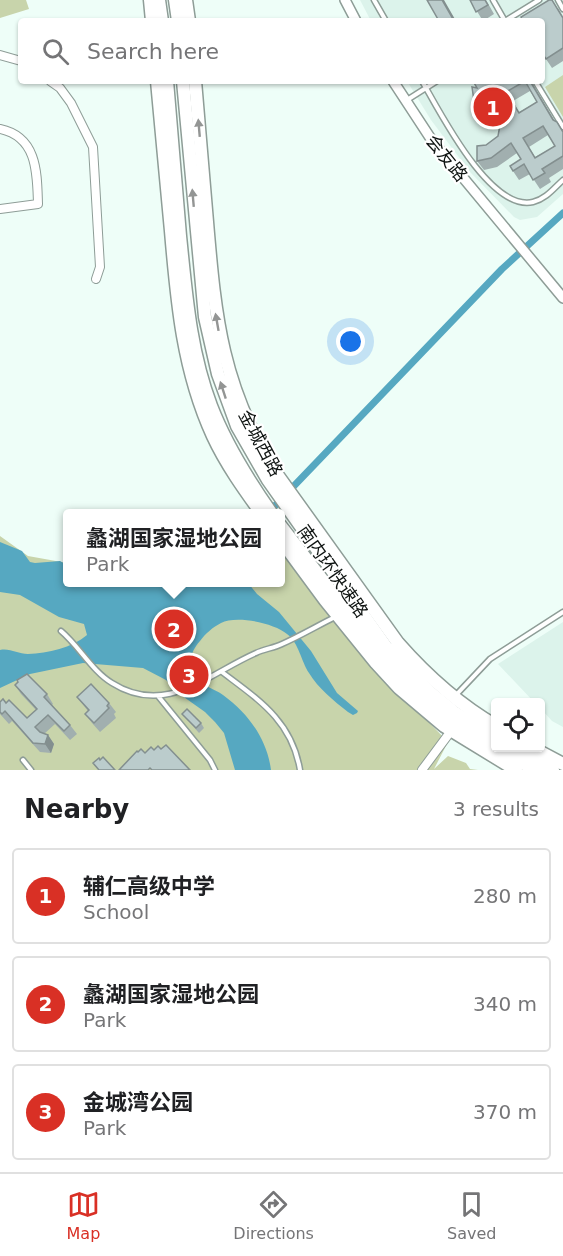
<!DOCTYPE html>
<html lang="en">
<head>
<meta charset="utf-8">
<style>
	:root { --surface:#fff; --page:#f6f6f6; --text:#202124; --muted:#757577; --line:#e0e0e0; --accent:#d93025 }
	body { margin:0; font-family:"DejaVu Sans","Noto Sans SC",sans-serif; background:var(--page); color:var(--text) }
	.controls { position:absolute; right:18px; bottom:18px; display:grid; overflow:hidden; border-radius:6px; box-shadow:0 2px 4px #0004 }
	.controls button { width:54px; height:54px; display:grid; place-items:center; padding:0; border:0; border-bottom:2px solid var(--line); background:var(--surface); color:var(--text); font:30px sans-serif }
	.you { position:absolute; left:351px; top:342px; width:21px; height:21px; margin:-15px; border:4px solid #fff; border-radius:50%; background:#1a73e8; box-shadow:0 0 0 9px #1a73e833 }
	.badge { display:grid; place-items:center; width:39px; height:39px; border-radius:50%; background:var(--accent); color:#fff; font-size:20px; font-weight:700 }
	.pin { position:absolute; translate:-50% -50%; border:3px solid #fff; box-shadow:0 2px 6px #0006 }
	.popup { position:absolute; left:63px; top:509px; width:222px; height:78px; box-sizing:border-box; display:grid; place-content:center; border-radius:6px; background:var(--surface); filter:drop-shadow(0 2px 4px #0005); font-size:20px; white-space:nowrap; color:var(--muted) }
	.popup b { font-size:22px; color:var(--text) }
	.popup::after { content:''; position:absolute; left:50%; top:100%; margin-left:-12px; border:12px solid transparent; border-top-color:var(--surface) }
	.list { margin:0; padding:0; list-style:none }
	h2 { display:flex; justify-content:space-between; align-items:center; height:78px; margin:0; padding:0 24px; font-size:26px }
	h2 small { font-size:20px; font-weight:400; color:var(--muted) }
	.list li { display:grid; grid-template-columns:39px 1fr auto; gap:18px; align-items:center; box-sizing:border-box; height:96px; margin:0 12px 12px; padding:0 12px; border:2px solid var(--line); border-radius:6px }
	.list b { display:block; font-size:22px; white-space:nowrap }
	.list p { margin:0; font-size:20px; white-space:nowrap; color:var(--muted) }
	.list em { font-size:20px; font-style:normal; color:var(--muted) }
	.icon { flex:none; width:33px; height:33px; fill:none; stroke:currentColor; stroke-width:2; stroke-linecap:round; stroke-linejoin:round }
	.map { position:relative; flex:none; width:563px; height:770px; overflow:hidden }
	.search { position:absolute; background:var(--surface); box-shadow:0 2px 4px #0004; left:18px; right:18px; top:18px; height:66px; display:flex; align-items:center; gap:15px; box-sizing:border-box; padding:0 21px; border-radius:6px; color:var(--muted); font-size:22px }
	.sheet { height:402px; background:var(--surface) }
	nav { display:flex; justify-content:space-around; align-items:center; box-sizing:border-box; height:84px; border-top:2px solid var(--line); background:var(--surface); font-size:16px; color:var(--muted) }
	nav a { display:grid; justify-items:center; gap:3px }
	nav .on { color:var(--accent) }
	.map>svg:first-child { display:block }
	.built { fill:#dcf3eb }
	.green { fill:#c8d4ab }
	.water { fill:#56a8c1 }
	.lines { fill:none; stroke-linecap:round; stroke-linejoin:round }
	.canal { stroke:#56a8c1; stroke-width:7 }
	.service-casing { stroke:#8e9d97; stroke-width:7 }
	.minor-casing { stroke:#8e9d97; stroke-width:10 }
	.tertiary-casing { stroke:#8e9d97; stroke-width:12 }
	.primary-casing { stroke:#8e9d97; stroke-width:15 }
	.trunk-casing { stroke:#8e9d97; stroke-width:15 }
	.service { stroke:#fff; stroke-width:4 }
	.minor { stroke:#fff; stroke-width:8 }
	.tertiary { stroke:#fff; stroke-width:9 }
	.primary { stroke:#fff; stroke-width:12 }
	.trunk { stroke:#fff; stroke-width:12 }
	.wall { fill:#a1afaf; fill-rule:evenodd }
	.shaded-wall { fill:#838f8f }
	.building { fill:#bcc; stroke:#838f8f; stroke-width:1.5; fill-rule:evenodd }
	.oneway { fill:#939594 }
	.labels { text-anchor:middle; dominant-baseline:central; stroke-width:4.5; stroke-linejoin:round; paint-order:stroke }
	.street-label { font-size:18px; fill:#0f1412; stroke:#fff }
</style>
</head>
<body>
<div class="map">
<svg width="563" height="770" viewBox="0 0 563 770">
	<rect width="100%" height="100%" fill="#eefef8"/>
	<path class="built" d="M360,0H563V194L537,217L520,220L514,217L470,172L431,120L407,81H542V21H371Z
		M563,622V727L552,721L541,709L540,702H534L498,664Z"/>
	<path class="green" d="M0,0H26L29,9L0,18Z
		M563,75V117L545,87Z
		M0,536L28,556L67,563L68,582H120L136,586L167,582H280L281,539L378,670L448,742L434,769L448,756L466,763L470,769L478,770H0Z"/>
	<path class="water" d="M0,542L22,551L30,562L35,563L60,561L67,565L68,582H120L136,586L167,582L248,583L257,594L279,612L311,651L337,693L358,711L357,713L353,715L348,712C334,701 318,688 309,673C301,661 299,643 287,634C274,623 236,615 221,623C213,627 205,634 200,641C191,651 188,662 195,674C201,687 212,687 223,695C248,713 267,739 271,770H235L224,733L215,722L205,712L181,695L166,680L143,668L83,663L30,674L0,688V650C10,648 18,654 28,654C48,653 72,648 87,635L84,624L59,617L20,595L0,592Z"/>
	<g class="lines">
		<path class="canal" d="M268,513L502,269L563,213"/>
		<defs>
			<path id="service" d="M374,0L386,21
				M493,0L505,21
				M558,0L563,9
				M505,21L539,0
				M422,81C440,112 490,212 533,202C546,199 554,188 563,180
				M535,81L563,127
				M407,100L437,81
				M61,631C79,646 92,671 112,683C166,717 208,674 256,653C264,649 274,648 282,644C300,636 317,626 335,617
				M222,672C259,700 292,721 300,770
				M456,695L490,659L563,612
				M158,696L210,760L215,770
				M23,760L31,770"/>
			<path id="minor" d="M0,55L21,61
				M50,81L60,88L71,103L93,147L100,267L96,279
				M0,129C38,137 37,174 38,204L0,209
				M422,770L451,731"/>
			<path id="tertiary" d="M345,0L356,21
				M393,81L431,139L563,298"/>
			<path id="primary" d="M150,0L152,21
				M186,0L189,21
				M157,81C162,131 166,181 171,231C177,302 183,371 213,436C226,464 244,489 262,514
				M195,81C199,128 203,175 207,222C215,318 222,389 276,473L398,643C427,676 458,704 496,726
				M280,539L325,600L376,663L399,688L444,726L516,770
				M533,748L563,764"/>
			<path id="trunk" d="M159,0L162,21
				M175,0L178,21
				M167,81C171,133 176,184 180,236C186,294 190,351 211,406C226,445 248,480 272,514
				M183,81L205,317L218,374L237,426L268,480L389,651L432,694L454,712L496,739
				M280,525L382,657L405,681L449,719L474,736L535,770
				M326,596L338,615
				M395,649L419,667
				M511,748L553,770"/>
		</defs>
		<use href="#service" class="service-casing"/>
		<use href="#minor" class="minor-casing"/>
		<use href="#tertiary" class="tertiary-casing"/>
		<use href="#primary" class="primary-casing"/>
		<use href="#trunk" class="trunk-casing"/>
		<use href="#service" class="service"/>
		<use href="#minor" class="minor"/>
		<use href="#tertiary" class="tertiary"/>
		<use href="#primary" class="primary"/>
		<use href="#trunk" class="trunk"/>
	</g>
	<path class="wall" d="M470,0H486L494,14L483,21Z
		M558,8L563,17V61L552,68L546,59Z
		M473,81H531L555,121L563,131V169L549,178L551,182L540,189L530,174L519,180L513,171L521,159L517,153L497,167L484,170L477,161L486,145L498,136L501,120L497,114L480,111L474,101L477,88ZM530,91L537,102L519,112L513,101ZM548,135L555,146L535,157L529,147Z
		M15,685L47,694L53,704L52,705L70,725L77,734L70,740L55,724L44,734L48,735L54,744L51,753L40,752L12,721L9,724L0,714V702L6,703L27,718L36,710L21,694Z
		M77,697L109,703L116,712L114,714L116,718L100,732L92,723L85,714L88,711Z
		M182,714L201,723L204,728L199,733Z"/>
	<path class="shaded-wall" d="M442,0H444L456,21H454Z
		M530,81H531L559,129L553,120Z
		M48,735L54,744L51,753L45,744Z"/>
	<path class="building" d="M427,0H442L454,21H439Z
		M470,0H485L488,5L476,12Z
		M549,0H552L563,18V48L546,59L542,53V21H523L521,17Z
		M473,81H530L553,120L557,122L563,132V156L542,169L545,173L533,180L524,164L513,171L510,166L521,159L511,143L491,158L477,161V146L486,145L498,136L501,120L492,105L474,101L472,87L477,88ZM525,81L537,102L519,113L506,92ZM543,126L555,146L535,158L523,138Z
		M27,674L47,694L44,697L70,725L64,731L48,715L35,727L40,732L48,735L45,744L33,743L5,711L2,714L0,712V702L3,699L6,703L9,700L27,718L37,709L15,685L18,682L17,680Z
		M91,684L109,703L107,706L109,708L94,723L85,714L89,710L77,697Z
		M187,709L201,723L196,728L182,714Z
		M166,745L190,770H152L150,768L148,770H119L137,751L138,752L141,749L145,753L151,747L154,750L158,746L161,749Z
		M103,757L115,770H99L93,763L99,758L100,760Z"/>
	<defs><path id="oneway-solid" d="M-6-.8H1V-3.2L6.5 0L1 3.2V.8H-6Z" transform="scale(1.5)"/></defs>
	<g class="oneway">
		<use href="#oneway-solid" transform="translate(199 128) rotate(-95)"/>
		<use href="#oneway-solid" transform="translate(193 198) rotate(-95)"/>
		<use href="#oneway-solid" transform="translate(217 322) rotate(-100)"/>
		<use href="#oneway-solid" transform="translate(223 390) rotate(-108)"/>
	</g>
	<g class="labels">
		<g class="street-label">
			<text transform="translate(447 158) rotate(51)">会友路</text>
			<text transform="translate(261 443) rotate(62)">金城西路</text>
			<text transform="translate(333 571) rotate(55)">南内环快速路</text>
		</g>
	</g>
</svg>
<div class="controls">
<button><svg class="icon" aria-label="locate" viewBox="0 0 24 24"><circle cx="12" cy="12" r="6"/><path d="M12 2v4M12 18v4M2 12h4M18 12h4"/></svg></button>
</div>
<div class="you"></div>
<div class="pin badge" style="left:493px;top:107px">1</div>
<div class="pin badge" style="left:174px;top:629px">2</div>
<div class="popup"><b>蠡湖国家湿地公园</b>Park</div>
<div class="pin badge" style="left:189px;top:675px">3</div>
<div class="search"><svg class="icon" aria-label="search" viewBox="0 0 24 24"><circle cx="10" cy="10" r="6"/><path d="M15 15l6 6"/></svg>Search here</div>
</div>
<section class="sheet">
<h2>Nearby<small>3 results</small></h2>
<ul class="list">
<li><span class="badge">1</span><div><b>辅仁高级中学</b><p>School</p></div><em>280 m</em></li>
<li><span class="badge">2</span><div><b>蠡湖国家湿地公园</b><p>Park</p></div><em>340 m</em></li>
<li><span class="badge">3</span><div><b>金城湾公园</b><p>Park</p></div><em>370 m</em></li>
</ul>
</section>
<nav>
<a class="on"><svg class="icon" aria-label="map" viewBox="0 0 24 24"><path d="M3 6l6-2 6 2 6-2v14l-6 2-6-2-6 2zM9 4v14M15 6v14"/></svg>Map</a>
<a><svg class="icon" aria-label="directions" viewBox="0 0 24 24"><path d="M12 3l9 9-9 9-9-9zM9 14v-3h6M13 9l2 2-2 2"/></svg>Directions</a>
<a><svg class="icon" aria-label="saved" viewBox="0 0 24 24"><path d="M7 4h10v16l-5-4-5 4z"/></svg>Saved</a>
</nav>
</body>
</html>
